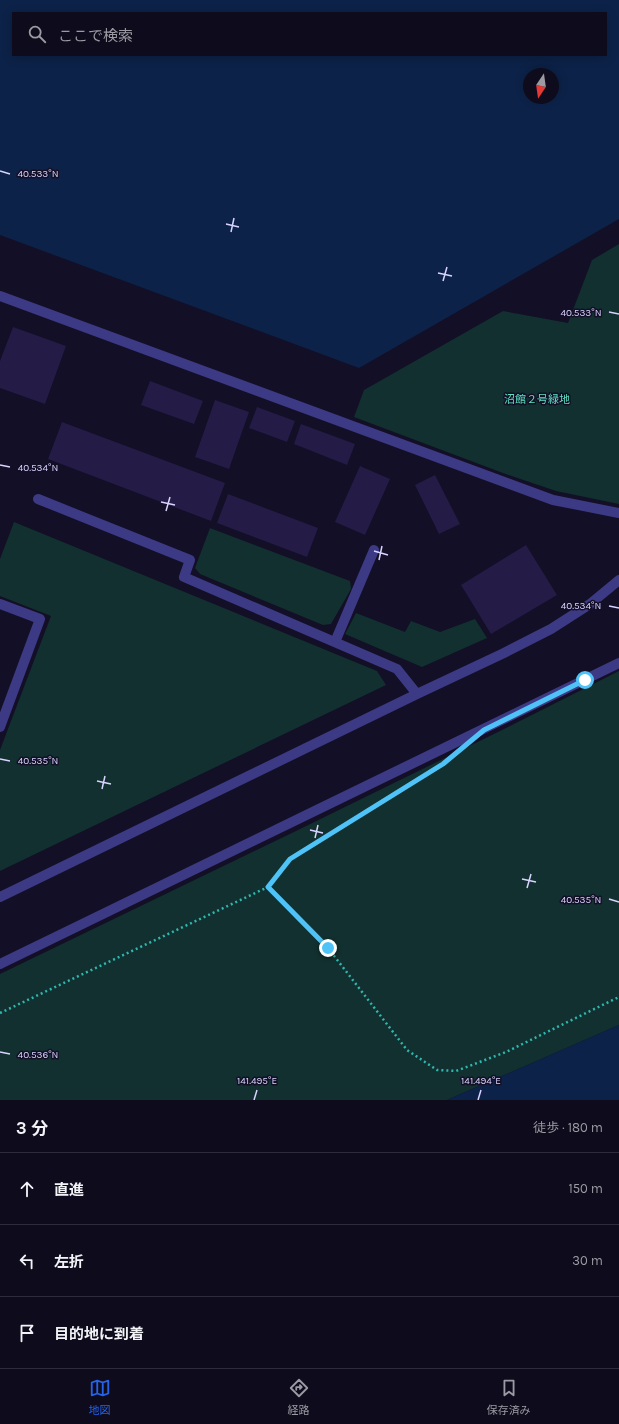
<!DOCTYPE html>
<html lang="ja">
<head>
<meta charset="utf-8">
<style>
	:root { --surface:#0e0b1c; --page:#1c1929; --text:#f1f3f6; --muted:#9b9ba3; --line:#2e2b3b; --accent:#2563eb }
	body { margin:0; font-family:Karla,"Noto Sans JP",sans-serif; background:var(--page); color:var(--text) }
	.compass { position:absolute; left:523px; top:68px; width:36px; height:36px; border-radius:50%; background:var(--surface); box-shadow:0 2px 10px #0003; rotate:193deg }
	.stop { position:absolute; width:12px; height:12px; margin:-9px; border:3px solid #4fc3f7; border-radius:50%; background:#fff }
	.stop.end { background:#4fc3f7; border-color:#fff; box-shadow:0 1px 4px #0008 }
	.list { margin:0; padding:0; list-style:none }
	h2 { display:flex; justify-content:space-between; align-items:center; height:52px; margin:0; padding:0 16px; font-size:17px }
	h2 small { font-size:13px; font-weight:400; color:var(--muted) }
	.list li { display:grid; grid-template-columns:26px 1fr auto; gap:12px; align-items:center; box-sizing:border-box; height:72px; padding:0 16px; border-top:1px solid var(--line) }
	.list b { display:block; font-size:15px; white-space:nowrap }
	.list em { font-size:13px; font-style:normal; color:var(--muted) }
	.icon { flex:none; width:22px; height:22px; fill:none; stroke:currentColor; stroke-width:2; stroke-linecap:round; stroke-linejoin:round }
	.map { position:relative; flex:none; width:619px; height:1100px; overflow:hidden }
	.search { position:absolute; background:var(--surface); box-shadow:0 2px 10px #0003; left:12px; right:12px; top:12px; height:44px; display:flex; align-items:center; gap:10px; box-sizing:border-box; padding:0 14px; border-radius:0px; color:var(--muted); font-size:15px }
	.sheet { height:268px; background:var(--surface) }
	nav { display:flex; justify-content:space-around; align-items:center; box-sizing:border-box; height:56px; border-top:1px solid var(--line); background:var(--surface); font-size:11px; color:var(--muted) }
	nav a { display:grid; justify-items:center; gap:2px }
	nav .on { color:var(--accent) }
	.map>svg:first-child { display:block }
	.green { fill:#12302f }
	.water { fill:#0c2248; fill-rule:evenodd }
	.building { fill:#241b47 }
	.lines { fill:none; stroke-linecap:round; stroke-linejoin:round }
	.path { stroke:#2fb8b0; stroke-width:2.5; stroke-dasharray:2 3; stroke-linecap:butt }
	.minor { stroke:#3d3a85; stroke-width:10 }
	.route { stroke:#4fc3f7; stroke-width:5 }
	.ticks { fill:none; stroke:#d9d4ff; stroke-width:1.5 }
	.labels { text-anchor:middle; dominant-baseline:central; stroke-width:3; stroke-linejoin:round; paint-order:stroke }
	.park-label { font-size:11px; fill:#5fe0c0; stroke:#130f26 }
	.ticks-label { font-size:10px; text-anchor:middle; fill:#d9d4ff; stroke:#130f26; stroke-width:3; stroke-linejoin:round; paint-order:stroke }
</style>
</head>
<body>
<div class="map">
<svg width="619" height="1100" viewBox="0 0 619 1100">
	<rect width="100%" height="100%" fill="#130f26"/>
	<path class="green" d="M619,244V504L556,491L503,473L354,417L364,390L503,311L568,323L592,260Z
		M14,522L377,671L386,685L0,871V750L51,616L0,596V559Z
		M210,528L350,581L351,589L331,624L323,625L200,574L195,568Z
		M356,613L405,632L411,621L440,632L475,619L487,638L422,667L345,634Z
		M619,671V1025L447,1100H0V974L296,831L500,731Z"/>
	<path class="water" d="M0,0H619V219L359,368L0,235ZM13,13H606V55H13ZM529,74H553V98H529Z
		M619,1025V1100H447Z"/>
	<path class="building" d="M13,327L66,346L45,404L0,388V361Z
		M150,381L203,401L194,424L141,405Z
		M215,400L249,412L229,469L195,457Z
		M257,407L295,421L287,442L249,428Z
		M62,422L225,483L211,521L48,459Z
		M301,424L355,444L347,465L294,444Z
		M360,466L390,479L365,535L335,522Z
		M435,475L460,524L439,534L415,485Z
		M228,494L318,528L307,557L217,523Z
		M526,545L557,595L491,634L461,585Z"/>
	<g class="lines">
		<path class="path" d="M268,887L328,948L407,1050L437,1070L456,1071L506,1052L619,997
			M0,1013L268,887L290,859L429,773"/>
		<path class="minor" d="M0,296L553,500L619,513
			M38,499L190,560L184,577L397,669L417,694
			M0,604L40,619L0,727
			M335,642L374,550
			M0,897L417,694L504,653L551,629L590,604L619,580
			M0,964C206,862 413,765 619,663"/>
	</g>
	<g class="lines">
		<path class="route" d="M328,948L268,887L290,859L443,764L484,730L585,680"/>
	</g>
	<path class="ticks" d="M0,171L10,174M226,224L239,227M231,232L234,218M438,273L452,276M443,281L447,267M609,312L619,314M0,465L10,467M161,502L175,505M166,511L170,497M374,551L388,555M379,560L382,546M609,606L619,608M0,759L10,761M97,781L111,784M102,789L105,776M310,830L323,833M315,838L318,825M522,879L536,882M527,888L531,874M609,899L619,902M0,1052L10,1054M254,1100L257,1090M478,1100L481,1090"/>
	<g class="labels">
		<g class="park-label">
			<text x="537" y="399">沼館２号緑地</text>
		</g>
	</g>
	<g class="ticks-label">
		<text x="38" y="177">40.533°N</text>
		<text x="581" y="316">40.533°N</text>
		<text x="38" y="471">40.534°N</text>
		<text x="581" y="609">40.534°N</text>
		<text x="38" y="764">40.535°N</text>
		<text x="581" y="903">40.535°N</text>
		<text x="38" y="1058">40.536°N</text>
		<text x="257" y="1084">141.495°E</text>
		<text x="481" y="1084">141.494°E</text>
	</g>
</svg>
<svg class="compass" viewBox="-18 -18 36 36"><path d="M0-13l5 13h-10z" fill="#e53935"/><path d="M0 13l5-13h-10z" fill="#9b9ba3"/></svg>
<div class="stop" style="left:585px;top:680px"></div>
<div class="stop end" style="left:328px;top:948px"></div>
<div class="search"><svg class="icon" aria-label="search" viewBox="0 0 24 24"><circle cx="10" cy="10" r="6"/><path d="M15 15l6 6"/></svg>ここで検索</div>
</div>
<section class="sheet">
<h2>3 分<small>徒歩 · 180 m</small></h2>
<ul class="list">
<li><svg class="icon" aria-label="ahead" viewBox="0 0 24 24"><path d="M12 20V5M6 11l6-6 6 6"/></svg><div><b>直進</b></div><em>150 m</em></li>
<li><svg class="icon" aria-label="left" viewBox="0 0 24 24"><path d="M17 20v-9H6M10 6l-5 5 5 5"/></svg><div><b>左折</b></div><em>30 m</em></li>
<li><svg class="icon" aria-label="arrive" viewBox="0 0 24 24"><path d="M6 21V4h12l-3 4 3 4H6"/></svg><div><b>目的地に到着</b></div></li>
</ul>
</section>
<nav>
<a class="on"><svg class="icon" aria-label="map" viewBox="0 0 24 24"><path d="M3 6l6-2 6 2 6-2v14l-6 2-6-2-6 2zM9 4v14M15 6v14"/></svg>地図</a>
<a><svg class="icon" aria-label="directions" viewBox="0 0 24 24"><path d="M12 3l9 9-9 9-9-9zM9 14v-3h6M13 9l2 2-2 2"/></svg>経路</a>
<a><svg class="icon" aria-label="saved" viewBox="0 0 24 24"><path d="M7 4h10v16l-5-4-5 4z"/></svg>保存済み</a>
</nav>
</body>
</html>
